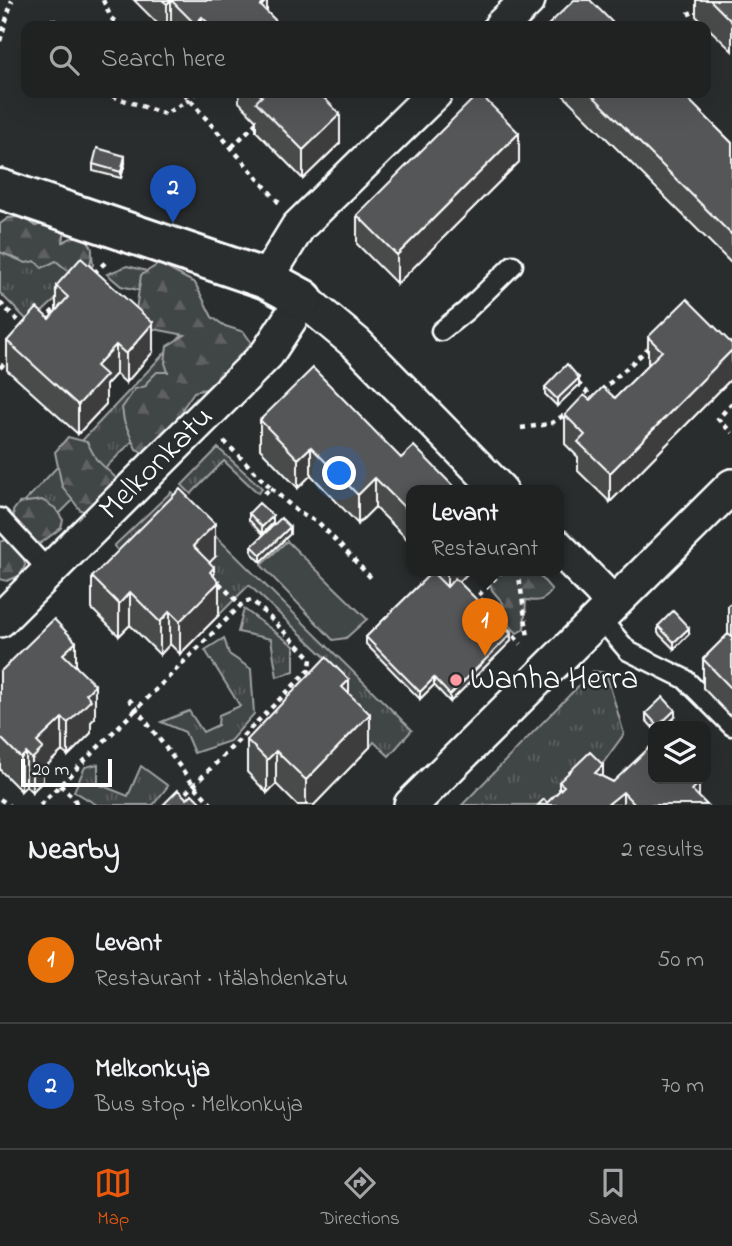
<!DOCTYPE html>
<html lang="en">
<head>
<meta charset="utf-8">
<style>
	:root { --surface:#202222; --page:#2d2f2f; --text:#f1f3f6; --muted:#a2a4a5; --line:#3d3f40; --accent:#ea580c }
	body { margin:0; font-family:"Indie Flower",sans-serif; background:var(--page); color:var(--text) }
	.controls { position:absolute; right:21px; bottom:21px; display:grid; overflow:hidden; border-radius:14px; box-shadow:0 7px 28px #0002 }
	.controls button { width:63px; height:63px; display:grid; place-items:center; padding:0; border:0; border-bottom:2px solid var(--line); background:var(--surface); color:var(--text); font:35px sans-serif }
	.scale { position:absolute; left:21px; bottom:18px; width:91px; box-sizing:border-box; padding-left:7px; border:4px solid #fff; border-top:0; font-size:19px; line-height:24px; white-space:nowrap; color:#fff; -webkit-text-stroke:5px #2a2d2e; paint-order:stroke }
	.you { position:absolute; left:340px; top:474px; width:24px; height:24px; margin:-18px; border:5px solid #fff; border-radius:50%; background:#1a73e8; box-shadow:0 0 0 10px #1a73e833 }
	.badge { display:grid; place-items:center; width:46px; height:46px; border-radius:50%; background:var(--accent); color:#fff; font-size:23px; font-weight:700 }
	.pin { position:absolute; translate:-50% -58px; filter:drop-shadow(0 2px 4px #0008) }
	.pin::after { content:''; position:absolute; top:37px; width:24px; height:21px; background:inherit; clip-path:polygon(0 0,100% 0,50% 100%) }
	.popup { position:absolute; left:406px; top:485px; width:158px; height:91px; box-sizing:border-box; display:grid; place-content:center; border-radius:14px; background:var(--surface); filter:drop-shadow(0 2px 5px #0005); font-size:23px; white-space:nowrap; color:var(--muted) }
	.popup b { font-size:26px; color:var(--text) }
	.popup::after { content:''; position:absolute; left:50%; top:100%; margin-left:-14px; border:14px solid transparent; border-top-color:var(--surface) }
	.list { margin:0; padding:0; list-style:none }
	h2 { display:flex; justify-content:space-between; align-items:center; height:91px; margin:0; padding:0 28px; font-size:30px }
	h2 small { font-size:23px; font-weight:400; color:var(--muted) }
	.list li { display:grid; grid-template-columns:46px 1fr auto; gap:21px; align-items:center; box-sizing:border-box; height:126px; padding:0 28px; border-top:2px solid var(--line) }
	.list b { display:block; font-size:26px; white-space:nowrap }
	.list p { margin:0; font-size:23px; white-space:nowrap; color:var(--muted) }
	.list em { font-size:23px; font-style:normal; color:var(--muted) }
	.icon { flex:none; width:38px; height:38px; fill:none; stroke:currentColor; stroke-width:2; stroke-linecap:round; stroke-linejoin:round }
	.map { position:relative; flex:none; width:732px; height:805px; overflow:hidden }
	.search { position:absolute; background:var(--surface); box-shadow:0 7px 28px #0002; left:21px; right:21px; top:21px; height:77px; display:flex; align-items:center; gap:18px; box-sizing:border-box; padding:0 24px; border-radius:14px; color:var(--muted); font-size:26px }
	.sheet { height:343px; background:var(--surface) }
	nav { display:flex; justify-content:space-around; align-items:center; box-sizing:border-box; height:98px; border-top:2px solid var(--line); background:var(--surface); font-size:19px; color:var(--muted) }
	nav a { display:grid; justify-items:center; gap:4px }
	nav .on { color:var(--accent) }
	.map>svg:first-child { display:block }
	.grass { fill:url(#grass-tufts); stroke:#a0a2a2; stroke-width:2 }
	.forest { fill:url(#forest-firs); stroke:#a0a2a2; stroke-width:2 }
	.park { fill:#414445; stroke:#a0a2a2; stroke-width:2 }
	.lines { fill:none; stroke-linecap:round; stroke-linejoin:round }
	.lane-casing { stroke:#fff; stroke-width:23 }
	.street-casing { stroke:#fff; stroke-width:38 }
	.secondary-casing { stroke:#fff; stroke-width:44 }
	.path { stroke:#fff; stroke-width:4.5; stroke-dasharray:5 5; stroke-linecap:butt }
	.lane { stroke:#2a2d2e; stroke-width:18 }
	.street { stroke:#2a2d2e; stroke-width:33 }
	.secondary { stroke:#2a2d2e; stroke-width:38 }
	.wall { fill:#494b4c; stroke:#fff; stroke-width:2 }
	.shaded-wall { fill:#3c3d3e; stroke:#fff; stroke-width:2 }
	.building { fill:#555758; stroke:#fff; stroke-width:2 }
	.poi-dot { fill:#ff9aa2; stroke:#2a2d2e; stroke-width:2.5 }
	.labels { text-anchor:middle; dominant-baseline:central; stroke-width:5; stroke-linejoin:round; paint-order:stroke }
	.street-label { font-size:32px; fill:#fff; stroke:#2a2d2e }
	.poi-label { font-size:32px; fill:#fff; stroke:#2a2d2e; text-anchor:start }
</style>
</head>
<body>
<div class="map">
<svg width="732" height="805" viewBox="0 0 732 805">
	<defs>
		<pattern id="grass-tufts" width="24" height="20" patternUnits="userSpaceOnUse" patternTransform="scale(1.75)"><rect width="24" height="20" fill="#414445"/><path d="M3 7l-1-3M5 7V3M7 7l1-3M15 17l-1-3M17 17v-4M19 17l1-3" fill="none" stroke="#5e6061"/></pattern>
		<pattern id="forest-firs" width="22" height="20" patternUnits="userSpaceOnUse" patternTransform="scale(1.75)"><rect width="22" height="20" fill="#414445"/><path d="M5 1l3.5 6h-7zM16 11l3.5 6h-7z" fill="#5e6061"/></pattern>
	</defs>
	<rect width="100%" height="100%" fill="#2a2d2e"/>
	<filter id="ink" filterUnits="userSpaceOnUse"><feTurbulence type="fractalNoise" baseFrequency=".0143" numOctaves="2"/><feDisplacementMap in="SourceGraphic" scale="14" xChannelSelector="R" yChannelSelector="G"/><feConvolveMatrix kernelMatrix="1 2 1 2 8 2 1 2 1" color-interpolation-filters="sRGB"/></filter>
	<g filter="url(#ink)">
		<path class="grass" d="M0,227L92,254L93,265L30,323L0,293Z
			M127,266L171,277L219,355L35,538L11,516L192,324L163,296L121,286L107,274Z
			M218,448L262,488L258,493L224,461L191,494L182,485Z
			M171,492L412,730L389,756L374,742L370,747L342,720L344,675L249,585L219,615L120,553L114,546Z
			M244,609L294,646V671L277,677L271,639L238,632Z
			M224,638L229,654L251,669L254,714L230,741L194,753L185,732L161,722L189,711L203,732L218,725L219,715L240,706L205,650Z
			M593,671L606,673L624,734L590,781L565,805H462Z
			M98,764V784L128,796L141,766L168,786L153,805H97L74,791L85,767Z"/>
		<path class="forest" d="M18,217L29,221L36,226L46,222L65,230L63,242L73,237H84C94,246 93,252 90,264L73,275L56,261L42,268L35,261L26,263L0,252V224L8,218Z
			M159,264L195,283L212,317L225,326L244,332L251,342L236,370L218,386L194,392L183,408L187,424L153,458L136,449L124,421L122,408L135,389L146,386L147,382L157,372H168L165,363L167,346L185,335L144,327L136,310L141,275Z
			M68,437L87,442L96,459L117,479L115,488L97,515L80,510L62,486L55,452Z
			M42,500L55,508L63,520L61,528L41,543L28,542L15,524L13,511L19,503Z
			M12,538L22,545L25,565L21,575L7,581L0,579V542Z
			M497,570H535L552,590C545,601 538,602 526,600L524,629L517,633L506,622L503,603L492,590L488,576Z"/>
		<path class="park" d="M287,541L367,619L346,638L333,640L261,565Z"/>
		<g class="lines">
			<defs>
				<path id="lane" d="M441,331L466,311L513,265
					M0,518L49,571
					M599,617L628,651L685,679L732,726"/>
				<path id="street" d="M501,26L528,0
					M266,279L298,227L435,93
					M558,547L613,603
					M0,620L267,354L303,299L357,344L500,490
					M411,805L732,486"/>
				<path id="secondary" d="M0,189L266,279L303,299"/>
			</defs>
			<use href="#lane" class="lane-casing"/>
			<use href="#street" class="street-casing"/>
			<use href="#secondary" class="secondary-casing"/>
			<path class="path" d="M103,0L111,18L120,26
				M689,11L695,26
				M0,41L12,0
				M103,93L165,114L189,100L195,93
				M184,93L280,204
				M232,147L258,121
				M94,273L108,260
				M0,303L25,327
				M43,321L59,305
				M0,368L11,356
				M578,383L593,398L589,401
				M601,391L652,345
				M732,403L718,419L732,433
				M521,428L550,424L569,412
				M224,441L271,488L261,497
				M271,488L299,513L318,522L374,581
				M503,570L478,596L521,644
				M518,570L528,637
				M219,583L241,605
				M129,699L193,784L212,805
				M60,785L74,798L77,805
				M0,799L9,805
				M40,805L244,602L252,600L311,658L310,669L174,805"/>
			<use href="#lane" class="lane"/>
			<use href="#street" class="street"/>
			<use href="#secondary" class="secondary"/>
		</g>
		<path class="wall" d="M134,0H266L267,12L281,26H160Z
			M696,0H732V51L696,16Z
			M239,93H322L340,143L303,179L256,131V120L239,102Z
			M561,93H682L732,143V264Z
			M519,162L397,284L357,244V215Z
			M125,163L121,178L93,171V164Z
			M56,286L153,352L126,383L116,374L106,385V404L78,434L7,370V341L49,319L56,311Z
			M648,337L732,344V378L610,502L578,471V457L565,444V415L590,400L615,398L648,365Z
			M579,385L557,406L545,394V387Z
			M260,420L411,490V543L375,507L358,524L311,475L298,488L260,449Z
			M249,513L273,523L262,534L249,520Z
			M290,534L261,562L252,553V546Z
			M215,557L209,562L214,577L219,615L180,654L170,644L160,655L130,625L119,636L92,609V577Z
			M424,570H471L458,582L511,641L450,702L434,685L420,699L366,644V637L429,575Z
			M732,603V718L703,688V659L728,634V606Z
			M658,626L689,634L674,649L658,633Z
			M76,666L95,718L91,722V733L68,756L62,751L43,769V781L32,792L26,786L21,791L0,770V672Z
			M349,694L370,747L314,805H297L276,784L267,793L247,772V740Z
			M646,713L675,717L665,726H653V728L646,720Z
			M603,777L613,782L699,797L707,805H538L547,803L559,791V782Z"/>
		<path class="shaded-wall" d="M171,0V26H167V4Z
			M267,0V26L261,6Z
			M202,17V26H195V24Z
			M340,114V143L303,179V150Z
			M519,133V162L397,284V255Z
			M125,156V163L121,178V172Z
			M153,323V352L126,383V354Z
			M116,345V374L106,385V404L78,434V405L96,366Z
			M732,350V378L610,502V473Z
			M579,378V385L557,406V399Z
			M311,447V475L298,488V459Z
			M375,478V507L358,524V495Z
			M273,516V523L262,534V527Z
			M215,524V557L193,579V546Z
			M290,527V534L261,562V555Z
			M214,567V587L219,582V615L180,654V621L210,572Z
			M447,570H471L447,594Z
			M130,592V625L119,636V604Z
			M170,611V644L160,655V622Z
			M689,628V634L674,649V642Z
			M511,634V641L450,702V695Z
			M76,642V675L63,654Z
			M434,678V685L420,699V692Z
			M349,680V713L342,687Z
			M95,685V718L91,722V733L68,756V723L86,694Z
			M675,710V717L665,726H658Z
			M370,714V747L314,805H306V780Z
			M62,718V751L43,769V781L32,792V759L37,742Z
			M276,751V784L267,793V760Z
			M26,753V786L21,791V758Z
			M603,765V794L595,773Z
			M699,783V805L692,790Z
			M623,792V805H607Z"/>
		<path class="building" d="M162,0H266L261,6L281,26H211L202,17L195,24L171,0L167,4Z
			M574,0H590L616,26H547Z
			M710,0H732V22Z
			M52,19L61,22L59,26H50Z
			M258,93H319L340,114L303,150L256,102L262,96Z
			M479,93L519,133L397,255L357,215Z
			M590,93H682L732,143V235Z
			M97,148L125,156L121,172L93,164Z
			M81,258L153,323L126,354L116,345L96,366L106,375L78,405L7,341L37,308L49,319L68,297L56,286Z
			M687,299L732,344V350L610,473L578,442L585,435L565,415L584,395L590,400L603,387L615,398L662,351L648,337Z
			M567,364L579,378L557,399L545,387Z
			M313,368L401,458L414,446L457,490H411V514L375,478L358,495L311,447L298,459L260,420Z
			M180,489L215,524L193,546L214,567L210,572L219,582L180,621L170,611L160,622L130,592L119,604L92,577Z
			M259,503L273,516L262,527L249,513Z
			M281,518L290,527L261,555L252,546Z
			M432,572L447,587L455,578L511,634L450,695L434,678L420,692L366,637Z
			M673,611L689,628L674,642L658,626Z
			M54,619L76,642L63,654L95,685L86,694L91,700L68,723L62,718L37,742L43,748L32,759L26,753L21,758L0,737V672Z
			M728,634L732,637V689L703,659Z
			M326,657L349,680L342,687L370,714L306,780L276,751L267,760L247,740Z
			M663,697L675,710L658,726L646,713Z
			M653,744V779H695L699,783L692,790L707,805H635L623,792L607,805H538L544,799L547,803L564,786L559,782L590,752L603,765L595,773L613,782Z
			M178,790L187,799L192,794L203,805H163Z"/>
	</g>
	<circle class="poi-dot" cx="456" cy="680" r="7"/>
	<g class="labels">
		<g class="street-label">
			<text transform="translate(157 464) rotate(-45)">Melkonkatu</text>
		</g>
		<g class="poi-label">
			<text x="470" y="680">Wanha Herra</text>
		</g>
	</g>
</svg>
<div class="controls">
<button><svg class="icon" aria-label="layers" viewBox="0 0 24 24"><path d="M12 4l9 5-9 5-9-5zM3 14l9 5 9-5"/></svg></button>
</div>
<div class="scale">20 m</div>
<div class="you"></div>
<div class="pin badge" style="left:485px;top:656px;background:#e8710a">1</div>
<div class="popup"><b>Levant</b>Restaurant</div>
<div class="pin badge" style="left:173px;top:223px;background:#1a4fb4">2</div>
<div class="search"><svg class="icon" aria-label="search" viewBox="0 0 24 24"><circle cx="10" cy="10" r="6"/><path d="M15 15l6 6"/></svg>Search here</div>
</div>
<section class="sheet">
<h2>Nearby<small>2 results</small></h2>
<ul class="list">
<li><span class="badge" style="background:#e8710a">1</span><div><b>Levant</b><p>Restaurant · Itälahdenkatu</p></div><em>50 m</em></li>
<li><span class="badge" style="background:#1a4fb4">2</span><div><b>Melkonkuja</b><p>Bus stop · Melkonkuja</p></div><em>70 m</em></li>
</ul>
</section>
<nav>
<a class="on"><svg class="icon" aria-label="map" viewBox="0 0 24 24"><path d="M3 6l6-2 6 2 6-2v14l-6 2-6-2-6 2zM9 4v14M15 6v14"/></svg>Map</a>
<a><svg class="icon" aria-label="directions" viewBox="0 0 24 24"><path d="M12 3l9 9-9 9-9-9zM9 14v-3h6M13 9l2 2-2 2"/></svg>Directions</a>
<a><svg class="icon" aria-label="saved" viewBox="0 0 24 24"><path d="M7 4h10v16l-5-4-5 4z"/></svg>Saved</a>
</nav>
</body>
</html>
